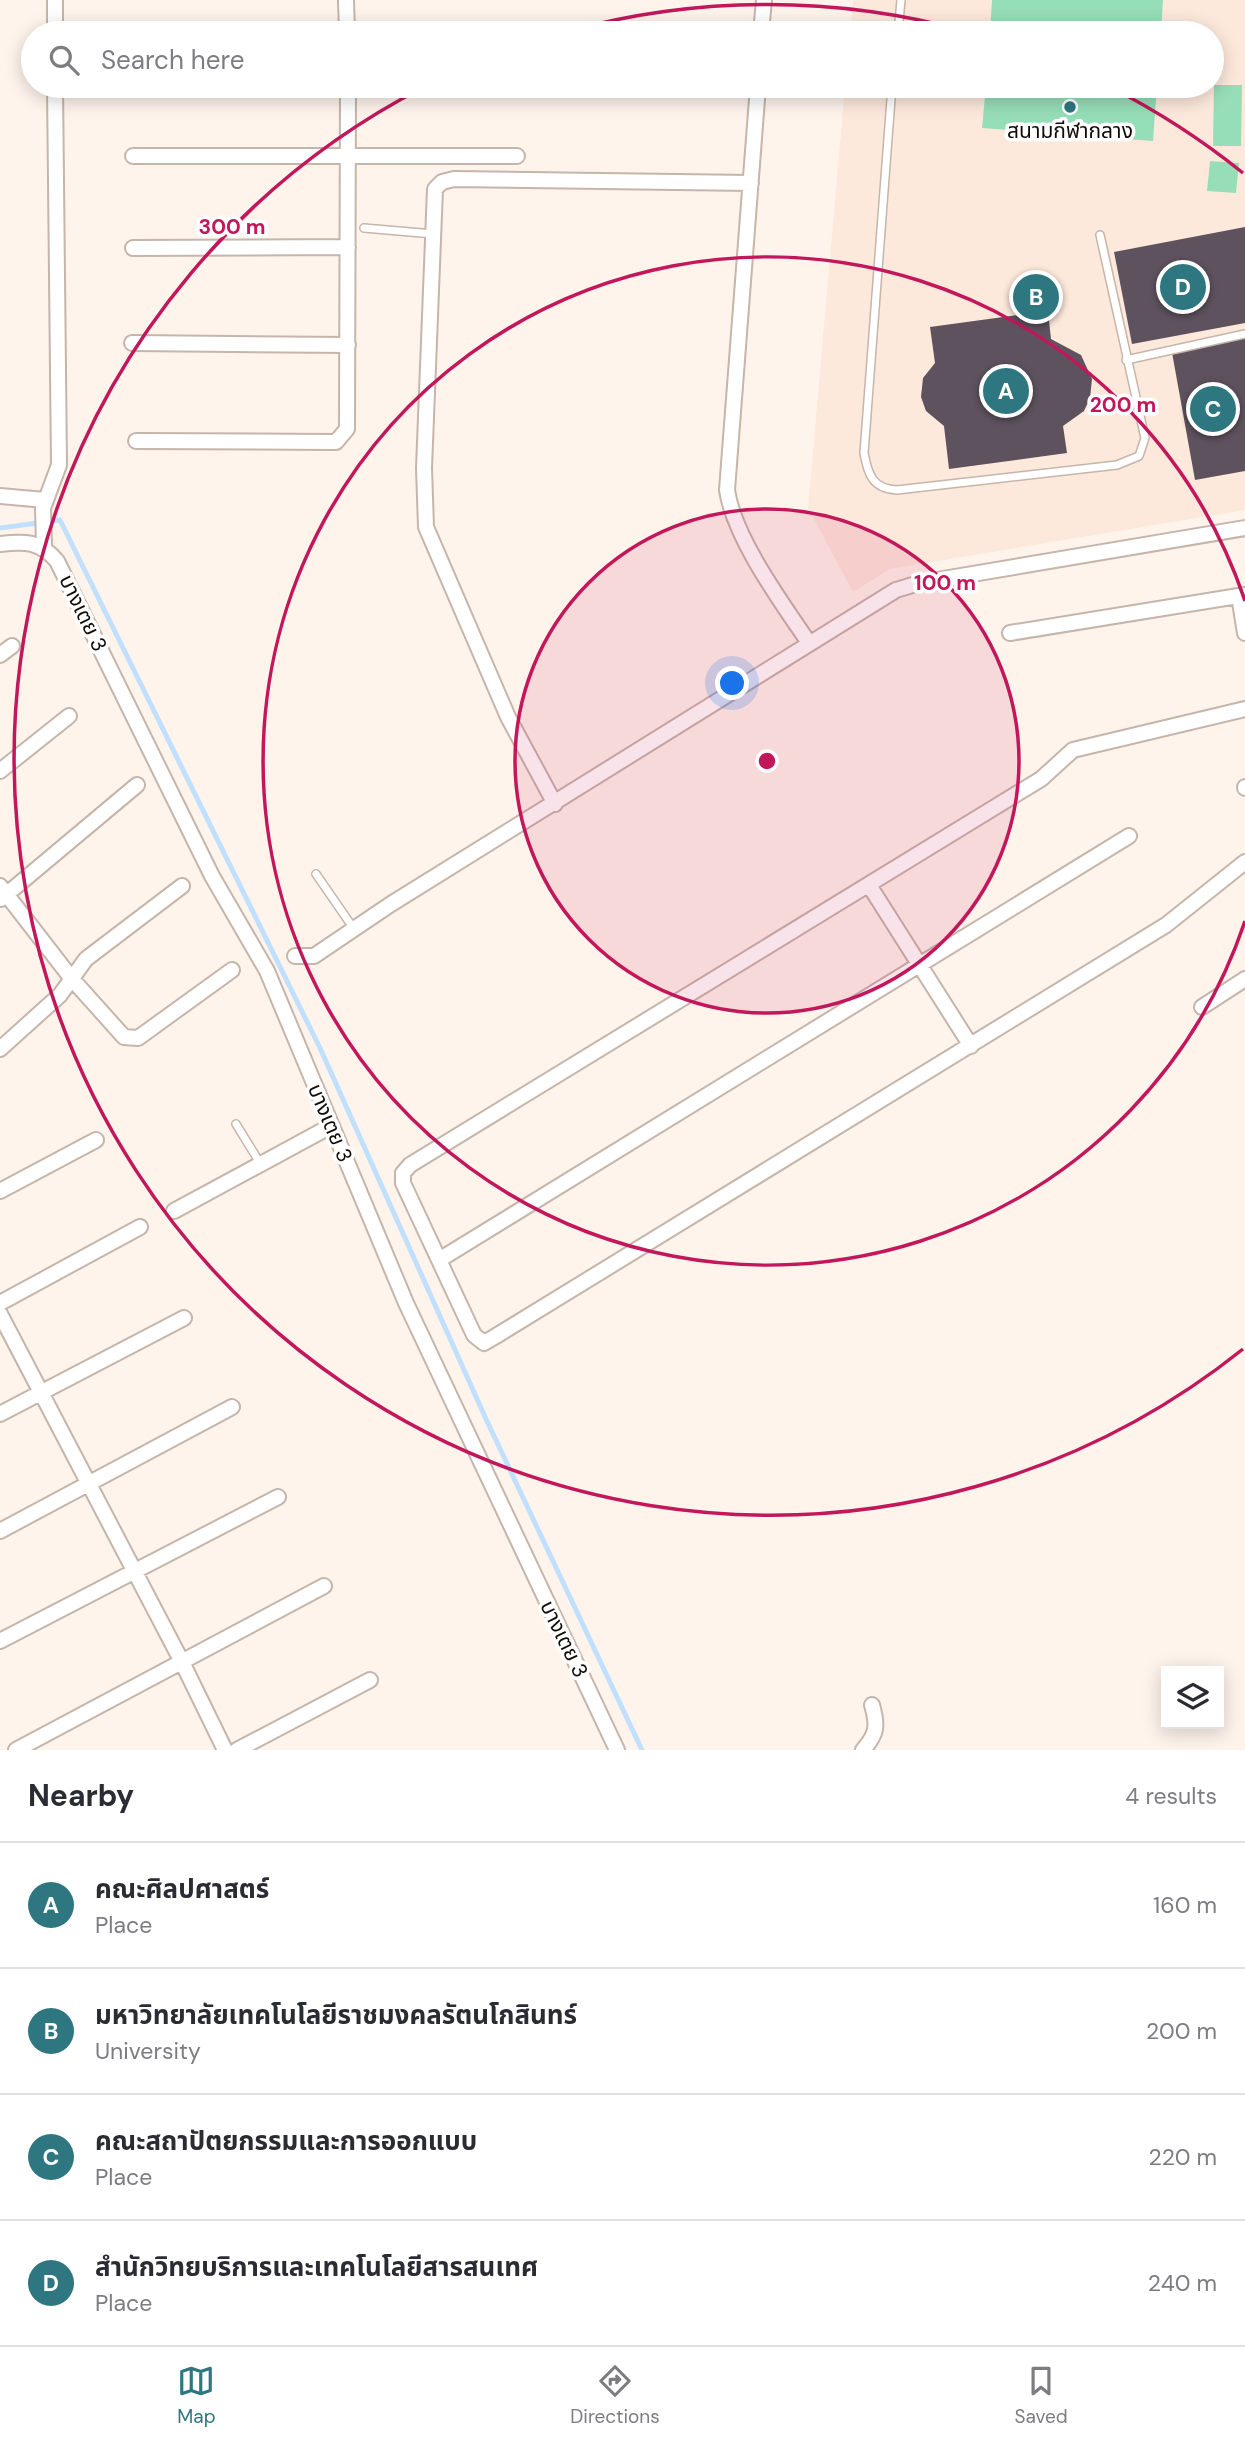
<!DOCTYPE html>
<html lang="en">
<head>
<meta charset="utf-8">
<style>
	:root { --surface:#fff; --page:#f2f2f3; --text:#2b2b33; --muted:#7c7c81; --line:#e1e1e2; --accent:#2e7780 }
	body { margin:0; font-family:"DM Sans","Noto Sans Thai",sans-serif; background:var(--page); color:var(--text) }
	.controls { position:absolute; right:21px; bottom:21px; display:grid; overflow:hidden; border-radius:0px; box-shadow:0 4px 18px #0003 }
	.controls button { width:63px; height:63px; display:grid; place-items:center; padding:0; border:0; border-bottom:2px solid var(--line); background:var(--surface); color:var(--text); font:35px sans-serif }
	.you { position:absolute; left:733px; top:684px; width:24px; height:24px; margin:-18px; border:5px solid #fff; border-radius:50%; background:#1a73e8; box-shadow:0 0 0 10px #1a73e833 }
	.badge { display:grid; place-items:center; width:46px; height:46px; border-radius:50%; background:var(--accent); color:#fff; font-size:23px; font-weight:700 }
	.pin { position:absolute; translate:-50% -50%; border:4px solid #fff; box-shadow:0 2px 7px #0006 }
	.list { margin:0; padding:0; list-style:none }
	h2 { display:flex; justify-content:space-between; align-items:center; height:91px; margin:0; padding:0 28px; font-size:30px }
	h2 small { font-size:23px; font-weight:400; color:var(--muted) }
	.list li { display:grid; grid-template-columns:46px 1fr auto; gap:21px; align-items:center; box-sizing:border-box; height:126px; padding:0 28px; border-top:2px solid var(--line) }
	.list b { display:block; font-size:26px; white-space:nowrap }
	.list p { margin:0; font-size:23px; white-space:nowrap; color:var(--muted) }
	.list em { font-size:23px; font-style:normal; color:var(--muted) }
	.icon { flex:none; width:38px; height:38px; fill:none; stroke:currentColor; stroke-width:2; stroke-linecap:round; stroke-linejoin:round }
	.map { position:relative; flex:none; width:1245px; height:1750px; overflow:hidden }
	.search { position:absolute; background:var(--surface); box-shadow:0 4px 18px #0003; left:21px; right:21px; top:21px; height:77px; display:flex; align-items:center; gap:18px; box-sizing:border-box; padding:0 24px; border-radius:38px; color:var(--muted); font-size:26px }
	.sheet { height:595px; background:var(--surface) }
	nav { display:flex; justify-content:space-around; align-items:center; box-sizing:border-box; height:98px; border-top:2px solid var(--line); background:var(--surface); font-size:19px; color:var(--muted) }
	nav a { display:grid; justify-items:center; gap:4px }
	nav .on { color:var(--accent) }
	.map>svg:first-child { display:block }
	.built { fill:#fde9dc }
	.green { fill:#96deb8 }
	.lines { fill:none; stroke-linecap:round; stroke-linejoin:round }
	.stream { stroke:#c1e0fd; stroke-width:5 }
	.building { fill:#5e525e }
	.lane-casing { stroke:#c5b5aa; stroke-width:10 }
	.street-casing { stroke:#c5b5aa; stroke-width:18 }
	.lane { stroke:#fff; stroke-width:7 }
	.street { stroke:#fff; stroke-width:14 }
	.ring { fill:none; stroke:#c2185b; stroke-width:3.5 }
	.poi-dot { fill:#2e7780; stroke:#fff; stroke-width:2.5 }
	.labels { text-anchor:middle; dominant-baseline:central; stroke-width:7; stroke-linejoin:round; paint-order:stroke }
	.poi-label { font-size:21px; fill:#110c08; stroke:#fff }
	.street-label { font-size:21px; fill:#110c08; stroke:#fff }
	.centre { fill:#c2185b; stroke:#fff; stroke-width:3.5 }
	.ring-label { font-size:21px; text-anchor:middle; font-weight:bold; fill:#c2185b; stroke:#fff; stroke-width:7; stroke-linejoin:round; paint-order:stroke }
</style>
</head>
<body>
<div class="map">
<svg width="1245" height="1750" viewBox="0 0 1245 1750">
	<rect width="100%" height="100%" fill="#fef4ec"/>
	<path class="built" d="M853,0H1245V510L890,569L853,592L808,508L845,86H1212V33H850Z"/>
	<path class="green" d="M992,0H1163L1161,33H990Z
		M1214,85H1242L1241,146H1213Z
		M986,86H1157L1153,141L982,128Z
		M1210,161L1239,163L1236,193L1207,191Z"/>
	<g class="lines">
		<path class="stream" d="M0,528L60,520L320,1048L486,1419L642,1750"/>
	</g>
	<path class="building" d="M1245,227V323L1132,344L1114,252Z
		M1048,311L1051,339L1081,355L1092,379L1090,398L1084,411L1063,426L1067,453L949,469L944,426L926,411L921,397L923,378L935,363L930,327Z
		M1245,334V471L1195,480L1171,347Z"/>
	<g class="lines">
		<defs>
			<path id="lane" d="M898,33L901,0
				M892,86L864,453C868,475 873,489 897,490L1117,465L1139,456L1145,438L1100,235
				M364,228L433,234
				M1126,360L1245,334
				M316,874L354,929
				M236,1124L260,1163"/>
			<path id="street" d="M346,0L347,33
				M55,33V0
				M761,33L764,0
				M758,86L727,490C734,538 782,603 809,643
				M133,156H517
				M133,248L348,247
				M132,343L348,345
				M136,441L336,442L347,429L348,86
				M0,496L45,500
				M0,544C25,541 40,541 57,561L212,876L267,971L406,1303L617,1750
				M44,546L43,508L59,465L55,86
				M1239,596L1245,633
				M1010,633L1245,595
				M0,655L12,646
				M1245,709L1073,750L1041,779L410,1165L403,1173V1183L474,1335L484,1343L496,1336L1166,925L1245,862
				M0,771L69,716
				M1245,787V788
				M555,804L508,717L426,527L424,468L435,189L442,182L454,179L751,183
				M869,885L971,1046
				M0,886L72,979L124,1037L138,1038L232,970
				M1,899L137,785
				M295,956H314L391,904L896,590L919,583L1245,528
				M1202,1007L1245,979
				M0,1049L60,995L86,959L182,886
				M0,1191L96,1140
				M174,1211L331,1126
				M439,1260L1129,836
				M0,1303L140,1227
				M0,1314L182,1662L225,1750
				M0,1414L184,1318
				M0,1531L232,1407
				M0,1641L278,1497
				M16,1750L324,1586
				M237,1750L370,1680
				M863,1750C877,1734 878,1726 872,1705"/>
		</defs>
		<use href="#lane" class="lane-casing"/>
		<use href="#street" class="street-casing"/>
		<use href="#lane" class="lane"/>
		<use href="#street" class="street"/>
	</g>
	<circle cx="767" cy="761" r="252" fill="#c2185b" fill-opacity=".12"/>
	<g class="ring">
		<circle cx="767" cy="761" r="252"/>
		<path d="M1245 921A504 504 0 1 1 1245 601"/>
		<path d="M1243 1349A756 756 0 1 1 424 87M565 32A756 756 0 0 1 969 32M1110 87A756 756 0 0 1 1243 173"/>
	</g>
	<circle class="poi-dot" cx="1070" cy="107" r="7"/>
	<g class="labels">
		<g class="poi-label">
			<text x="1070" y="131">สนามกีฬากลาง</text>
		</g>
		<g class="street-label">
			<text transform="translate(83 613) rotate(64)">บางเตย 3</text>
			<text transform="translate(330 1123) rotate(67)">บางเตย 3</text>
			<text transform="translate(564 1639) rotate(64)">บางเตย 3</text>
		</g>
	</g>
	<circle cx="767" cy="761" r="10" class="centre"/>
	<g class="ring-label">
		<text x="232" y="234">300 m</text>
		<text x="1123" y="412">200 m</text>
		<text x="945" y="590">100 m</text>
	</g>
</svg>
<div class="controls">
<button><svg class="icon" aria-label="layers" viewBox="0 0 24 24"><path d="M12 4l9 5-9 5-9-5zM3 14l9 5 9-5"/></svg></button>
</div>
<div class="you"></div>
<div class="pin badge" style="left:1006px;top:391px">A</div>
<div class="pin badge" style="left:1036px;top:297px">B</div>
<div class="pin badge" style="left:1213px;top:409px">C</div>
<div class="pin badge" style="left:1183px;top:287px">D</div>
<div class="search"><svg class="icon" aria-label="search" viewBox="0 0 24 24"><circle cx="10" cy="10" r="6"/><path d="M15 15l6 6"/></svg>Search here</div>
</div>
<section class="sheet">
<h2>Nearby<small>4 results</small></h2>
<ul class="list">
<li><span class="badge">A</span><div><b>คณะศิลปศาสตร์</b><p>Place</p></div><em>160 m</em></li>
<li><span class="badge">B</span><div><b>มหาวิทยาลัยเทคโนโลยีราชมงคลรัตนโกสินทร์</b><p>University</p></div><em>200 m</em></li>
<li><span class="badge">C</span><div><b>คณะสถาปัตยกรรมและการออกแบบ</b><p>Place</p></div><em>220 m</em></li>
<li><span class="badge">D</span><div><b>สำนักวิทยบริการและเทคโนโลยีสารสนเทศ</b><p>Place</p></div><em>240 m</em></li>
</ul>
</section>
<nav>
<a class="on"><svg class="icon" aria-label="map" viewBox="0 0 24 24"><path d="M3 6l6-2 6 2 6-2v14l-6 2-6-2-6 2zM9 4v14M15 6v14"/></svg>Map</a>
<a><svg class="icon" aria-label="directions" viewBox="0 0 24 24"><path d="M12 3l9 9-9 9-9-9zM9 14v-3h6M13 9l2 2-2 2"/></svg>Directions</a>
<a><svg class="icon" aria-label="saved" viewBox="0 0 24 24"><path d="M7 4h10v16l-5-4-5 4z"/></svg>Saved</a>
</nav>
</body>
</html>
